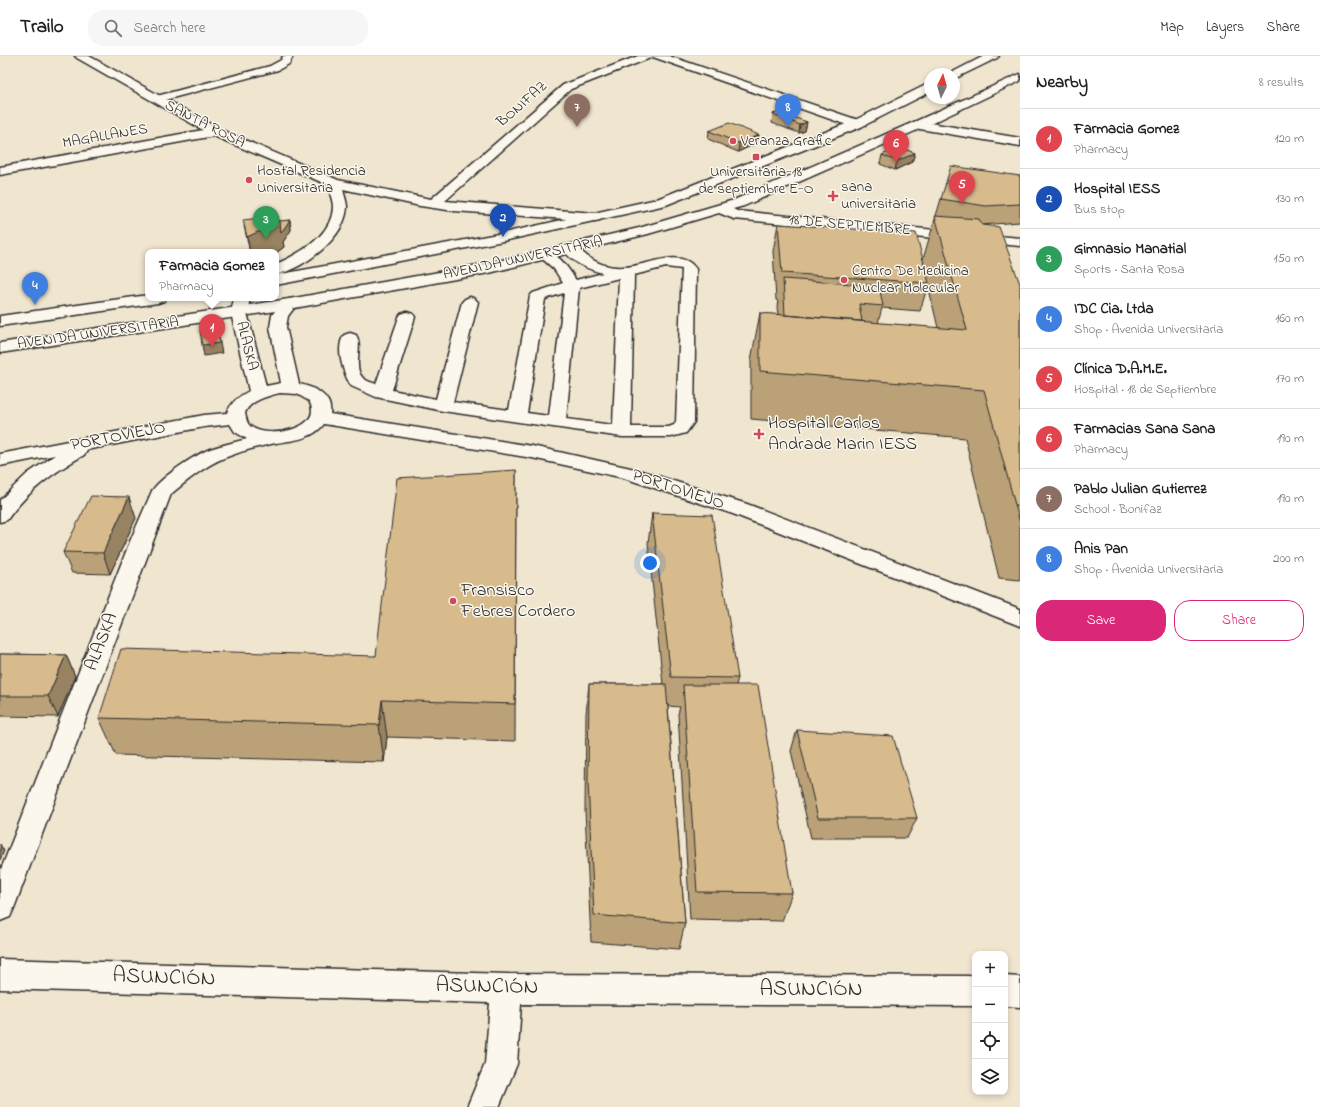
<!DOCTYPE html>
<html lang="en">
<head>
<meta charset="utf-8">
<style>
	:root { --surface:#fff; --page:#f6f6f6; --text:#202124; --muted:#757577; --line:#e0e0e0; --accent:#db2777 }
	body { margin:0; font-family:"Indie Flower",sans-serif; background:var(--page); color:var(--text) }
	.controls { position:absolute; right:12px; bottom:12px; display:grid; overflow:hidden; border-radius:8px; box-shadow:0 2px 6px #0003 }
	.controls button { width:36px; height:36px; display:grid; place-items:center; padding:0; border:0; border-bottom:1px solid var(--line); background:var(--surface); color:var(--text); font:20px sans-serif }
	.compass { position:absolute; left:924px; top:12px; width:36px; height:36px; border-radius:50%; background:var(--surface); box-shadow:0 2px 6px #0003; rotate:5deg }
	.you { position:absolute; left:650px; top:507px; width:14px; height:14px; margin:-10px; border:3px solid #fff; border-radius:50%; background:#1a73e8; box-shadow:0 0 0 6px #1a73e833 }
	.badge { display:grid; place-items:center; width:26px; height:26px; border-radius:50%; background:var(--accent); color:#fff; font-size:13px; font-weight:700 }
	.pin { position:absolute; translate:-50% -33px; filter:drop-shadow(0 1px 2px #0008) }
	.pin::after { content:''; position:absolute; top:21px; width:14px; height:12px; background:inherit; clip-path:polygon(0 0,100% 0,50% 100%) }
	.popup { position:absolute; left:145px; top:193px; width:134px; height:52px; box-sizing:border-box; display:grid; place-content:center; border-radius:8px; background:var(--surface); filter:drop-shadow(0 1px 3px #0005); font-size:13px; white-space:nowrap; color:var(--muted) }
	.popup b { font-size:15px; color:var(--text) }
	.popup::after { content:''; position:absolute; left:50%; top:100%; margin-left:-8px; border:8px solid transparent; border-top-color:var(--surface) }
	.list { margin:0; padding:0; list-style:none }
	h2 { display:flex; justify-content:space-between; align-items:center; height:52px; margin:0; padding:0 16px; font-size:17px }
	h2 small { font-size:13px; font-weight:400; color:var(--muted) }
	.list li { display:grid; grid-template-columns:26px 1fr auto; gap:12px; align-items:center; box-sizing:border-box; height:60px; padding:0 16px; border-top:1px solid var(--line) }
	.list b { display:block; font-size:15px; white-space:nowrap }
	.list p { margin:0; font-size:13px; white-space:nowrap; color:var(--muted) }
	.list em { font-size:13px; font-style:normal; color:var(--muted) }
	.actions { display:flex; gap:8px; padding:12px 16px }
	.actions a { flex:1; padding:9px 0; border:1px solid var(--accent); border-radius:16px; text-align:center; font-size:14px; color:var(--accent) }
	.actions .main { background:var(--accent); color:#fff }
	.icon { flex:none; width:22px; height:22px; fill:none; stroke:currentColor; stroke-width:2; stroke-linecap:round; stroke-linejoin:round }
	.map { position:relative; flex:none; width:1020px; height:1051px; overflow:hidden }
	header { display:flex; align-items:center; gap:24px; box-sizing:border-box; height:56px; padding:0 20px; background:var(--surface); border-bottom:1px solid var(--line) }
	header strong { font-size:19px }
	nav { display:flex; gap:22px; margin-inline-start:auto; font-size:14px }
	.search { width:280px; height:36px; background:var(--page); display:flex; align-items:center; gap:10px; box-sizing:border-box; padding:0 14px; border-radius:16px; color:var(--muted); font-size:15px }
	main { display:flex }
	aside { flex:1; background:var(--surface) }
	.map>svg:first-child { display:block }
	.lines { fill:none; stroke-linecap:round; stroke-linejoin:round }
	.lane-casing { stroke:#2b2b2b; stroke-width:3 }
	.street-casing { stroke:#2b2b2b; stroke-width:3 }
	.secondary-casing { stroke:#2b2b2b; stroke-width:3 }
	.lane { fill:#fbf7ec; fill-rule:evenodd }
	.street { fill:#fbf7ec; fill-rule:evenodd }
	.secondary { fill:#fbf7ec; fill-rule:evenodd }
	.wall { fill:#baa178; stroke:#2b2b2b; fill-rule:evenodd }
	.shaded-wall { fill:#978362; stroke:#2b2b2b }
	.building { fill:#d8bb8c; stroke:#2b2b2b }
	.poi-dot { fill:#d1495b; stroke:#fbf7ec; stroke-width:1.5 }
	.labels { text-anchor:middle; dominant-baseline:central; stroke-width:3; stroke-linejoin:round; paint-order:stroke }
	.far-street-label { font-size:15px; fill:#2b2b2b; stroke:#fbf7ec }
	.far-poi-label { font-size:15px; fill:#2b2b2b; stroke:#fbf7ec; text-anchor:start }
	.poi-label { font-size:18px; fill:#2b2b2b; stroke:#fbf7ec; text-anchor:start }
	.street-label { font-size:18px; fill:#2b2b2b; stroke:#fbf7ec }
	.near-street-label { font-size:22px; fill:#2b2b2b; stroke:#fbf7ec }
</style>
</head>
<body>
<header>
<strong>Trailo</strong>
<div class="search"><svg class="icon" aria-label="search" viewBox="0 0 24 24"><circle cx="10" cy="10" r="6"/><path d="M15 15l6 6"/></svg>Search here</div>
<nav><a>Map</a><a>Layers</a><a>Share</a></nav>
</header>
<main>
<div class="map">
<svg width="1020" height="1051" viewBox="0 0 1020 1051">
	<rect width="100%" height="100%" fill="#f0e5cf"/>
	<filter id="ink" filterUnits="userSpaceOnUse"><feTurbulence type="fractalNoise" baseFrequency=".025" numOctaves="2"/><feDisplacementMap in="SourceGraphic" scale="8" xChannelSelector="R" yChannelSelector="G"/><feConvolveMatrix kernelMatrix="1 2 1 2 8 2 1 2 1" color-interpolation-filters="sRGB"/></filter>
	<g filter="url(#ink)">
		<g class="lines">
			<defs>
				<path id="lane" d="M283,0H293L289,8L278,14L157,46L153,45L151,43L153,41L270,10L281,4Z
					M570,189C577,190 582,196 588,201C598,208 611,212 623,211C645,211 681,190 696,213L694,366L686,377L671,381H622L443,355L376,341L351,330C343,317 335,292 344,279L350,277L356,279C364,290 351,312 364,323C367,325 373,327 376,328L399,261L401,258L407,256L413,258L415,261L392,334L436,343L462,246L465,243L470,241L475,243L478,246L453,346L509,354L530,240L533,237L563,227L554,213L538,199L540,196C556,192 568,212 576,224L603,217C587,213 572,207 563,193L565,190ZM666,211L682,213L676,366L674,369L669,371H631L634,219ZM619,222L613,369L566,363L579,232ZM564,237L549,360L527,357L545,243Z"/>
				<path id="street" d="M75,0H89L219,73L338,124L431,143L563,29L638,0H669L861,65L863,68L861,71H853L653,1L571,33L445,145L595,157L600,158L602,161L600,164L595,165L454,155L420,150L343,133C344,139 347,146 347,151C345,183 304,212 276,219V208C299,198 332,180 333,151C333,144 329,136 328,129L214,80L0,119V111L203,74L77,2Z
					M918,65L1020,82V90L914,72L912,69L914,66Z
					M234,242H250L247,257L266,330L281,327L270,271L272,259L283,245L289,243L295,245L297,248L288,260L286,271L299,328C314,331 333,340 330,358L532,390L635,413L747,448L1020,553V570L733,458L624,422L532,402L324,368C311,385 290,384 271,388C256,391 239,396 224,402C204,410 187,425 171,438L14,852L10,861L0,865V816L131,483L152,435C161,421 195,399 210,393C222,389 235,386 247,383L235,376L230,368L204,371L86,394L87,395L84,399C54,416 27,435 7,464L0,466V444L27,418L55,399L0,410V398L204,359L227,357C231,346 239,340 249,335L231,257ZM280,337L297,338L309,345C326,373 265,385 249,369C246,365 246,361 245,357C250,344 268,340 280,337Z
					M0,903L507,918L975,920V950L521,948L517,1008L499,1051H467L485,1008L490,947L0,933Z
					M1005,920L1020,921V951L1005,950Z"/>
				<path id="secondary" d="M984,0H999L997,2L958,21L954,22V18H949Z
					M1020,18V25L922,72L744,150L733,153L737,155L1020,182V190L734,163L719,157L648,178L489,217L289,253L0,297V287L289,243L489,207L639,172L734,144L914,66Z
					M930,27V36L861,71L666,149L503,185L276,229V219L503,177L657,143L853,65Z
					M148,239V242H166L164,245L158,247L0,270V260Z"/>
			</defs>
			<use href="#lane" class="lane-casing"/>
			<use href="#street" class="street-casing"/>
			<use href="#secondary" class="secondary-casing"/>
			<use href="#lane" class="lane"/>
			<use href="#street" class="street"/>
			<use href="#secondary" class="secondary"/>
		</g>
		<path class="wall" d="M773,58L807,66L805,75L799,77L772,67Z
			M709,75L759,79L757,87L738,96L708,83Z
			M915,97L912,106L895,114L880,108L882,99Z
			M1020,120V166L981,169L1020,228V524L999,522L965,382L751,363V304L760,257L778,259L777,251L778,245L776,244L773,195L778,168L923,203L941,143ZM928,229L938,272L878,267L882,252L920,255Z
			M290,164L291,174L283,186L284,191L276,197V196H250L244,170Z
			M516,414L515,685L387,681L384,706L116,699L99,662L376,600Z
			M652,457L738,622L736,629L792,837L782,865L690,863L678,658L680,651L668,650L685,867L679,893L591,886L585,754L586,658L589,628H663L648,487Z
			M136,462L110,518L72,517L63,496Z
			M0,598L66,599L75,620L58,661L0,660Z
			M797,674L917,762L907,782H811L791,695Z"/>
		<path class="shaded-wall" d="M807,66L805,75L799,77L800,69Z
			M759,79L757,87L738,96L739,87Z
			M915,97L912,106L895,114L897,105Z
			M279,164L281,177L290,164L291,174L283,186L284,191L276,197V196H250L247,181Z
			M217,272L222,297L204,300L202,289Z
			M129,441L136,462L110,518L103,497Z
			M66,599L75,620L58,661L48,640Z
			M382,644L387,681L384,706L379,669Z
			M0,788L4,795L0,804Z"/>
		<path class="building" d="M779,56L807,66L800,69L773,58Z
			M729,67L759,79L739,87L709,75Z
			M899,91L915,97L897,105L882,99Z
			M951,110L1020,120V148L986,150L941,143Z
			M278,160L279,164L271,170L247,181L243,164Z
			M935,160L979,163L982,169L999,171L1020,228V467L984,334L760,315V257L967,274Z
			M290,164L281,177L280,165Z
			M778,168L916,177L929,227L782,217Z
			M783,223L879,230L883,250L859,248L862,265L785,259Z
			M217,272L220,287L202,289L200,274Z
			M516,414L515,648L382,644L379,669L99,662L121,593L376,600L397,422Z
			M91,440L129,441L103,497L63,496Z
			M652,457L712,459L738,622L671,621Z
			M0,598L66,599L48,640H0Z
			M589,628H666L685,867L594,859L588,725Z
			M683,629H758L792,837L697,836Z
			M797,674L893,680L917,762H818Z"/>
	</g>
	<g class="poi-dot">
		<circle cx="733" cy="85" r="4"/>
		<rect x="752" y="97" width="8" height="8" rx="2"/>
		<circle cx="249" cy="124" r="4"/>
		<path d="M831 134h4v4h4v4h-4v4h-4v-4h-4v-4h4z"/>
		<circle cx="844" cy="224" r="4"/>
		<path d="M757 372h4v4h4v4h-4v4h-4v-4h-4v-4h4z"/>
		<circle cx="453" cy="545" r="4"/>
	</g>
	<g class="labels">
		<g class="far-street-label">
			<text transform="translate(522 48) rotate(-41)">BONIFAZ</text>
			<text transform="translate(205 68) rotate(27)">SANTA ROSA</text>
			<text transform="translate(105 80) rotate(-10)">MAGALLANES</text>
			<text transform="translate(850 169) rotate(5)">18 DE SEPTIEMBRE</text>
			<text transform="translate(523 202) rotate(-12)">AVENIDA UNIVERSITARIA</text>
			<text transform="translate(98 277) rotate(-8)">AVENIDA UNIVERSITARIA</text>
			<text transform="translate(247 290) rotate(76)">ALASKA</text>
		</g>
		<g class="far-poi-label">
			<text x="741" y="85">Veranza Grafic</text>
			<text x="257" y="115">Hostal Residencia<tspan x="257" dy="17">Universitaria</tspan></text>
			<text x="756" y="116" text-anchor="middle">Universitaria-18<tspan x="756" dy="17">de septiembre E-O</tspan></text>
			<text x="841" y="131">sana<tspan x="841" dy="17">universitaria</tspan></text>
			<text x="852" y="215">Centro De Medicina<tspan x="852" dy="17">Nuclear Molecular</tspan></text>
		</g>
		<g class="poi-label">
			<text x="768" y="368">Hospital Carlos<tspan x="768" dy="21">Andrade Marin IESS</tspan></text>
			<text x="461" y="535">Fransisco<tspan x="461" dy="21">Febres Cordero</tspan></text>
		</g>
		<g class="street-label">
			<text transform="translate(118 381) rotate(-11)">PORTOVIEJO</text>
			<text transform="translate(678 434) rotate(18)">PORTOVIEJO</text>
			<text transform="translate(102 586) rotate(-69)">ALASKA</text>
		</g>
		<g class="near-street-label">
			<text transform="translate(164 922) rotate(2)">ASUNCIÓN</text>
			<text transform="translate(487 931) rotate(1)">ASUNCIÓN</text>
			<text x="811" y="934">ASUNCIÓN</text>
		</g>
	</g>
</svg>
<div class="controls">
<button>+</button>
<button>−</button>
<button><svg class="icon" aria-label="locate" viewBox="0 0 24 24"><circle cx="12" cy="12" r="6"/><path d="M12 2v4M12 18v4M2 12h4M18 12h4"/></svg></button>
<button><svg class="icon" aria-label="layers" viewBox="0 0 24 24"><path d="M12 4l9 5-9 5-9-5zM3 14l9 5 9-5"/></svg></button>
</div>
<svg class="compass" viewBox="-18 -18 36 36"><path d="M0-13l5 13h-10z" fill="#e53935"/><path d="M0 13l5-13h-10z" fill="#757577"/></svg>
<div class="you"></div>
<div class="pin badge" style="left:212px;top:291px;background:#e0444e">1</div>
<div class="popup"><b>Farmacia Gomez</b>Pharmacy</div>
<div class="pin badge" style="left:503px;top:181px;background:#1a4fb4">2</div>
<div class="pin badge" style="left:266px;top:183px;background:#2e9e5b">3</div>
<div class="pin badge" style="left:35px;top:249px;background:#3f7fe0">4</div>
<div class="pin badge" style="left:962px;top:148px;background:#e0444e">5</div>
<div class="pin badge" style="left:896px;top:107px;background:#e0444e">6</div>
<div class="pin badge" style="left:577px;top:71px;background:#8d6e63">7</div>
<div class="pin badge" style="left:788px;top:71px;background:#3f7fe0">8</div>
</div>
<aside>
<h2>Nearby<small>8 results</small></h2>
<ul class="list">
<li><span class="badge" style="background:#e0444e">1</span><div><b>Farmacia Gomez</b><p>Pharmacy</p></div><em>120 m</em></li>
<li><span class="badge" style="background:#1a4fb4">2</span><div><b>Hospital IESS</b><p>Bus stop</p></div><em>130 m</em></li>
<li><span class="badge" style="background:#2e9e5b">3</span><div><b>Gimnasio Manatial</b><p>Sports · Santa Rosa</p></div><em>150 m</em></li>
<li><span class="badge" style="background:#3f7fe0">4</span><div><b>IDC Cia. Ltda</b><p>Shop · Avenida Universitaria</p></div><em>160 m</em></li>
<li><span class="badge" style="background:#e0444e">5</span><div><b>Clínica D.A.M.E.</b><p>Hospital · 18 de Septiembre</p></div><em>170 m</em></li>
<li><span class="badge" style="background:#e0444e">6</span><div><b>Farmacias Sana Sana</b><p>Pharmacy</p></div><em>190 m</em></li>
<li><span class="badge" style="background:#8d6e63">7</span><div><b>Pablo Julian Gutierrez</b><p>School · Bonifaz</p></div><em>190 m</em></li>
<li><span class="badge" style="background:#3f7fe0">8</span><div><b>Anis Pan</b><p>Shop · Avenida Universitaria</p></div><em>200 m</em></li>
</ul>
<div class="actions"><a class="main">Save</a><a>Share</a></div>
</aside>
</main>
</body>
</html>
